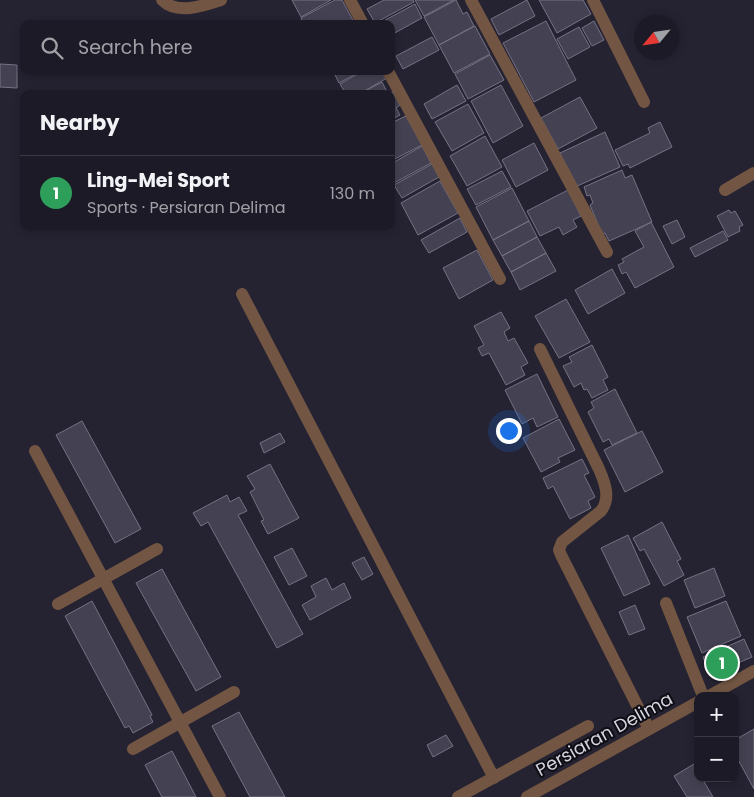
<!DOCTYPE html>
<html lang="en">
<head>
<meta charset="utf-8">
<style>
	:root { --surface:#1c1a26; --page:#25232e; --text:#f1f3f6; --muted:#a0a1a7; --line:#3a3843; --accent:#0b8043 }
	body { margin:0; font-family:Poppins,sans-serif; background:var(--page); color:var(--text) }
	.controls { position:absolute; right:15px; bottom:15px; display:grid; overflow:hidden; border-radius:10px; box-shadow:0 2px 8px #0003 }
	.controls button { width:45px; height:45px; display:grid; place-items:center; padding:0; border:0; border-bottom:1px solid var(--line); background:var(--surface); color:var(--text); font:25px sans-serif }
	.compass { position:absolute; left:634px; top:15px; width:45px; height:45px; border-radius:50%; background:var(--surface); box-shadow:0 2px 8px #0003; rotate:241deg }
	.you { position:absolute; left:508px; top:430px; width:18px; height:18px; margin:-12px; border:4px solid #fff; border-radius:50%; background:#1a73e8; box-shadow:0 0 0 8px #1a73e833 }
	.badge { display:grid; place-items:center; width:32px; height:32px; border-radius:50%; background:var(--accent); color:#fff; font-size:16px; font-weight:700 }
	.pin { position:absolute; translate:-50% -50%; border:2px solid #fff; box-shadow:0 1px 5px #0006 }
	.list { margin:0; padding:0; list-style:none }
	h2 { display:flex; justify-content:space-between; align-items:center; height:65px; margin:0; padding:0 20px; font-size:21px }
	h2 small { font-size:16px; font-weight:400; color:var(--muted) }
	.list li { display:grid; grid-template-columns:32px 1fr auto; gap:15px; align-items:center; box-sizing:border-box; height:75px; padding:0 20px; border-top:1px solid var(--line) }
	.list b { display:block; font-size:19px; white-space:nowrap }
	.list p { margin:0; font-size:16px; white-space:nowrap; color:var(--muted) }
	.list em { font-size:16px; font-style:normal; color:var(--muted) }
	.icon { flex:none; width:28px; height:28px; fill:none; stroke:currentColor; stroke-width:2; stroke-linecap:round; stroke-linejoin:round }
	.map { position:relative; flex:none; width:754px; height:797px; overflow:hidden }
	.search { position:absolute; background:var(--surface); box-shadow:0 2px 8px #0003; left:20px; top:20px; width:375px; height:55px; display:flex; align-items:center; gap:12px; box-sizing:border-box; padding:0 18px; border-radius:10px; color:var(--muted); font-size:19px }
	.panel { position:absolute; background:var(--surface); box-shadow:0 2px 8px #0003; left:20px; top:90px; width:375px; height:140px; border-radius:10px }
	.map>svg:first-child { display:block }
	.building { fill:#444152; stroke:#767285 }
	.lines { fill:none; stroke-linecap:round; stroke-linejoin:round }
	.minor { stroke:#725643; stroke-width:12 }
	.labels { text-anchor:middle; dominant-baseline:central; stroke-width:4; stroke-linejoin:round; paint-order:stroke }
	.street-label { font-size:18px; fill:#d5d3de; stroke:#0e0d14 }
</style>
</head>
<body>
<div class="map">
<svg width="754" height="797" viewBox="0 0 754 797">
	<rect width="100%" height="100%" fill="#252232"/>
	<path class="building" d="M292,0H331L301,17Z
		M335,0H342L355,24H303L301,18Z
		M384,0H413L414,2L375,23L367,9Z
		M415,0H454L424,16Z
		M456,0L463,14L467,12L474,26L439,45L424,17Z
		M527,0L535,16L499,35L491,19Z
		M539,0H583L591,14L557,33Z
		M415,4L422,18L391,35V24H378Z
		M546,21L576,80L534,102L503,43Z
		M594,21L604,40L592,46L582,28Z
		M475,26L490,54L454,73L439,45Z
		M579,27L590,47L568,59L557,39Z
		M432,37L439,50L403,69L396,56Z
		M490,55L504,80L468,99L455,74Z
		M0,64L17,65V88L0,87Z
		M333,71H361L339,83Z
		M363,71H383L387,78L359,94H346L340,84Z
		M382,82L388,94H360Z
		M457,85L466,101L432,119L424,104Z
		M501,85L523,126L493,143L471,101Z
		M393,92L400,105L396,108L400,115L391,120L390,94Z
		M580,97L597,128L558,149L541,118Z
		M468,104L484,133L452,151L435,122Z
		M406,116L422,145L391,161V123Z
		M660,122L672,147L630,168L628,164L623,166L615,150L650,133L648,128Z
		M605,132L620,167L575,187L560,153Z
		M485,136L502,167L467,186L450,156Z
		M534,143L548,170L516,187L502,160Z
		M422,146L431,163L394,183L391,178V164Z
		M432,164L439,177L402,198L394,185Z
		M622,170L625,178L632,175L652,222L609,241L605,233L602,234L590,205L593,203L590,195L587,196L584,187Z
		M502,171L511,187L476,205L467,189Z
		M440,181L458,213L418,235L401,203Z
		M512,188L529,221L493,240L476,207Z
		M568,190L581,216L573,220L577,227L563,235L559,227L540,236L527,211Z
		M729,210L731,213L735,211L743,225L739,227L740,231L728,237L717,216Z
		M460,218L467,232L429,253L421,240Z
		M677,220L685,237L672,244L663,226Z
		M529,221L537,237L502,256L493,240Z
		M651,222L674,267L635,288L626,272L622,274L618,265L624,262L622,259L644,247L635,231Z
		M723,231L728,240L695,257L690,248Z
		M537,237L546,253L511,272L502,256Z
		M477,250L493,280L459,299L443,268Z
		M546,253L556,271L520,290L511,272Z
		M612,269L625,293L588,314L575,290Z
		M566,299L590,342L559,358L535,316Z
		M501,312L510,328L504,332L508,341L514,338L528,363L521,367L525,375L506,385L489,353L482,356L478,348L484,345L474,326Z
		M592,345L608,377L603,380L608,390L592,398L587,389L584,390L581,383L574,387L563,366L572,362L569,357Z
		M537,374L558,417L537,427L533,418L522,424L505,390Z
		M615,389L637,433L612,445L609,439L603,442L588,412L594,408L591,402Z
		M559,419L575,450L558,458L560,462L541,472L523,438Z
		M82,421L141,529L115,543L56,435Z
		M642,431L663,472L625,492L604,450Z
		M280,433L285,442L264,453L260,443Z
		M582,459L589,473L584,475L595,497L588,501L591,508L570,519L553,486L548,489L543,478Z
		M270,464L299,518L268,534L261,521L264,520L250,492L255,489L247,476Z
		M227,495L230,502L239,497L247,511L238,515L303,634L277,648L208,522L201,526L193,513Z
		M662,522L681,559L677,561L684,575L664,586L644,549L640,551L633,538Z
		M628,535L650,584L624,596L601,548Z
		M292,548L307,576L289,585L274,557Z
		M364,557L373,574L362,580L352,563Z
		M714,568L725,596L695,608L684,580Z
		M162,569L221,677L196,691L136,583Z
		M326,578L332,590L344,583L351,598L310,620L302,605L316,597L311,586Z
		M92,601L152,715L150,716L153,722L133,733L129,726L125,728L65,616Z
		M726,601L741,636L702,653L687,617Z
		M635,605L645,629L629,635L619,612Z
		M744,639L752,657L710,675L703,657Z
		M239,712L285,797H250L212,726Z
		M754,729V789L735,754V740Z
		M446,735L453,746L433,757L427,745Z
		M172,751L196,797H162L145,765Z
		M694,764L698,770V778H702L713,797H687L674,776Z"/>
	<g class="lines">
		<path class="minor" d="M162,0C177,15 203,6 221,0
			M350,0L363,24
			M471,0L607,252
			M593,0L644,102
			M388,71L500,279
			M725,190L754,173
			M242,294L494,778
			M540,349L599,469C605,483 611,498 601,511L562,542L559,550L561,555L649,729
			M35,451L220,797
			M666,603L703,696
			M58,604L157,549
			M709,696L754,671
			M133,749L234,692
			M458,797L588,726
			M527,797L698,702"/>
	</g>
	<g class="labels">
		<g class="street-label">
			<text transform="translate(604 734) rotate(-29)">Persiaran Delima</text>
		</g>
	</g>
</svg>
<div class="controls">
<button>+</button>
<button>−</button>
</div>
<svg class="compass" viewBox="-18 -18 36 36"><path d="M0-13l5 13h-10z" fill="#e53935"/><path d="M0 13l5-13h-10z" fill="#a0a1a7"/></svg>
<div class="you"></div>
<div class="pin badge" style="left:722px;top:663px;background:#2e9e5b">1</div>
<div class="search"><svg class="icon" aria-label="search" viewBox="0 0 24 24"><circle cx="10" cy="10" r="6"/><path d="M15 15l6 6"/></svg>Search here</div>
<section class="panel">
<h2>Nearby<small></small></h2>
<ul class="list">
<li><span class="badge" style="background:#2e9e5b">1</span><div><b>Ling-Mei Sport</b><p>Sports · Persiaran Delima</p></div><em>130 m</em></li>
</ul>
</section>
</div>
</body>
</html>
